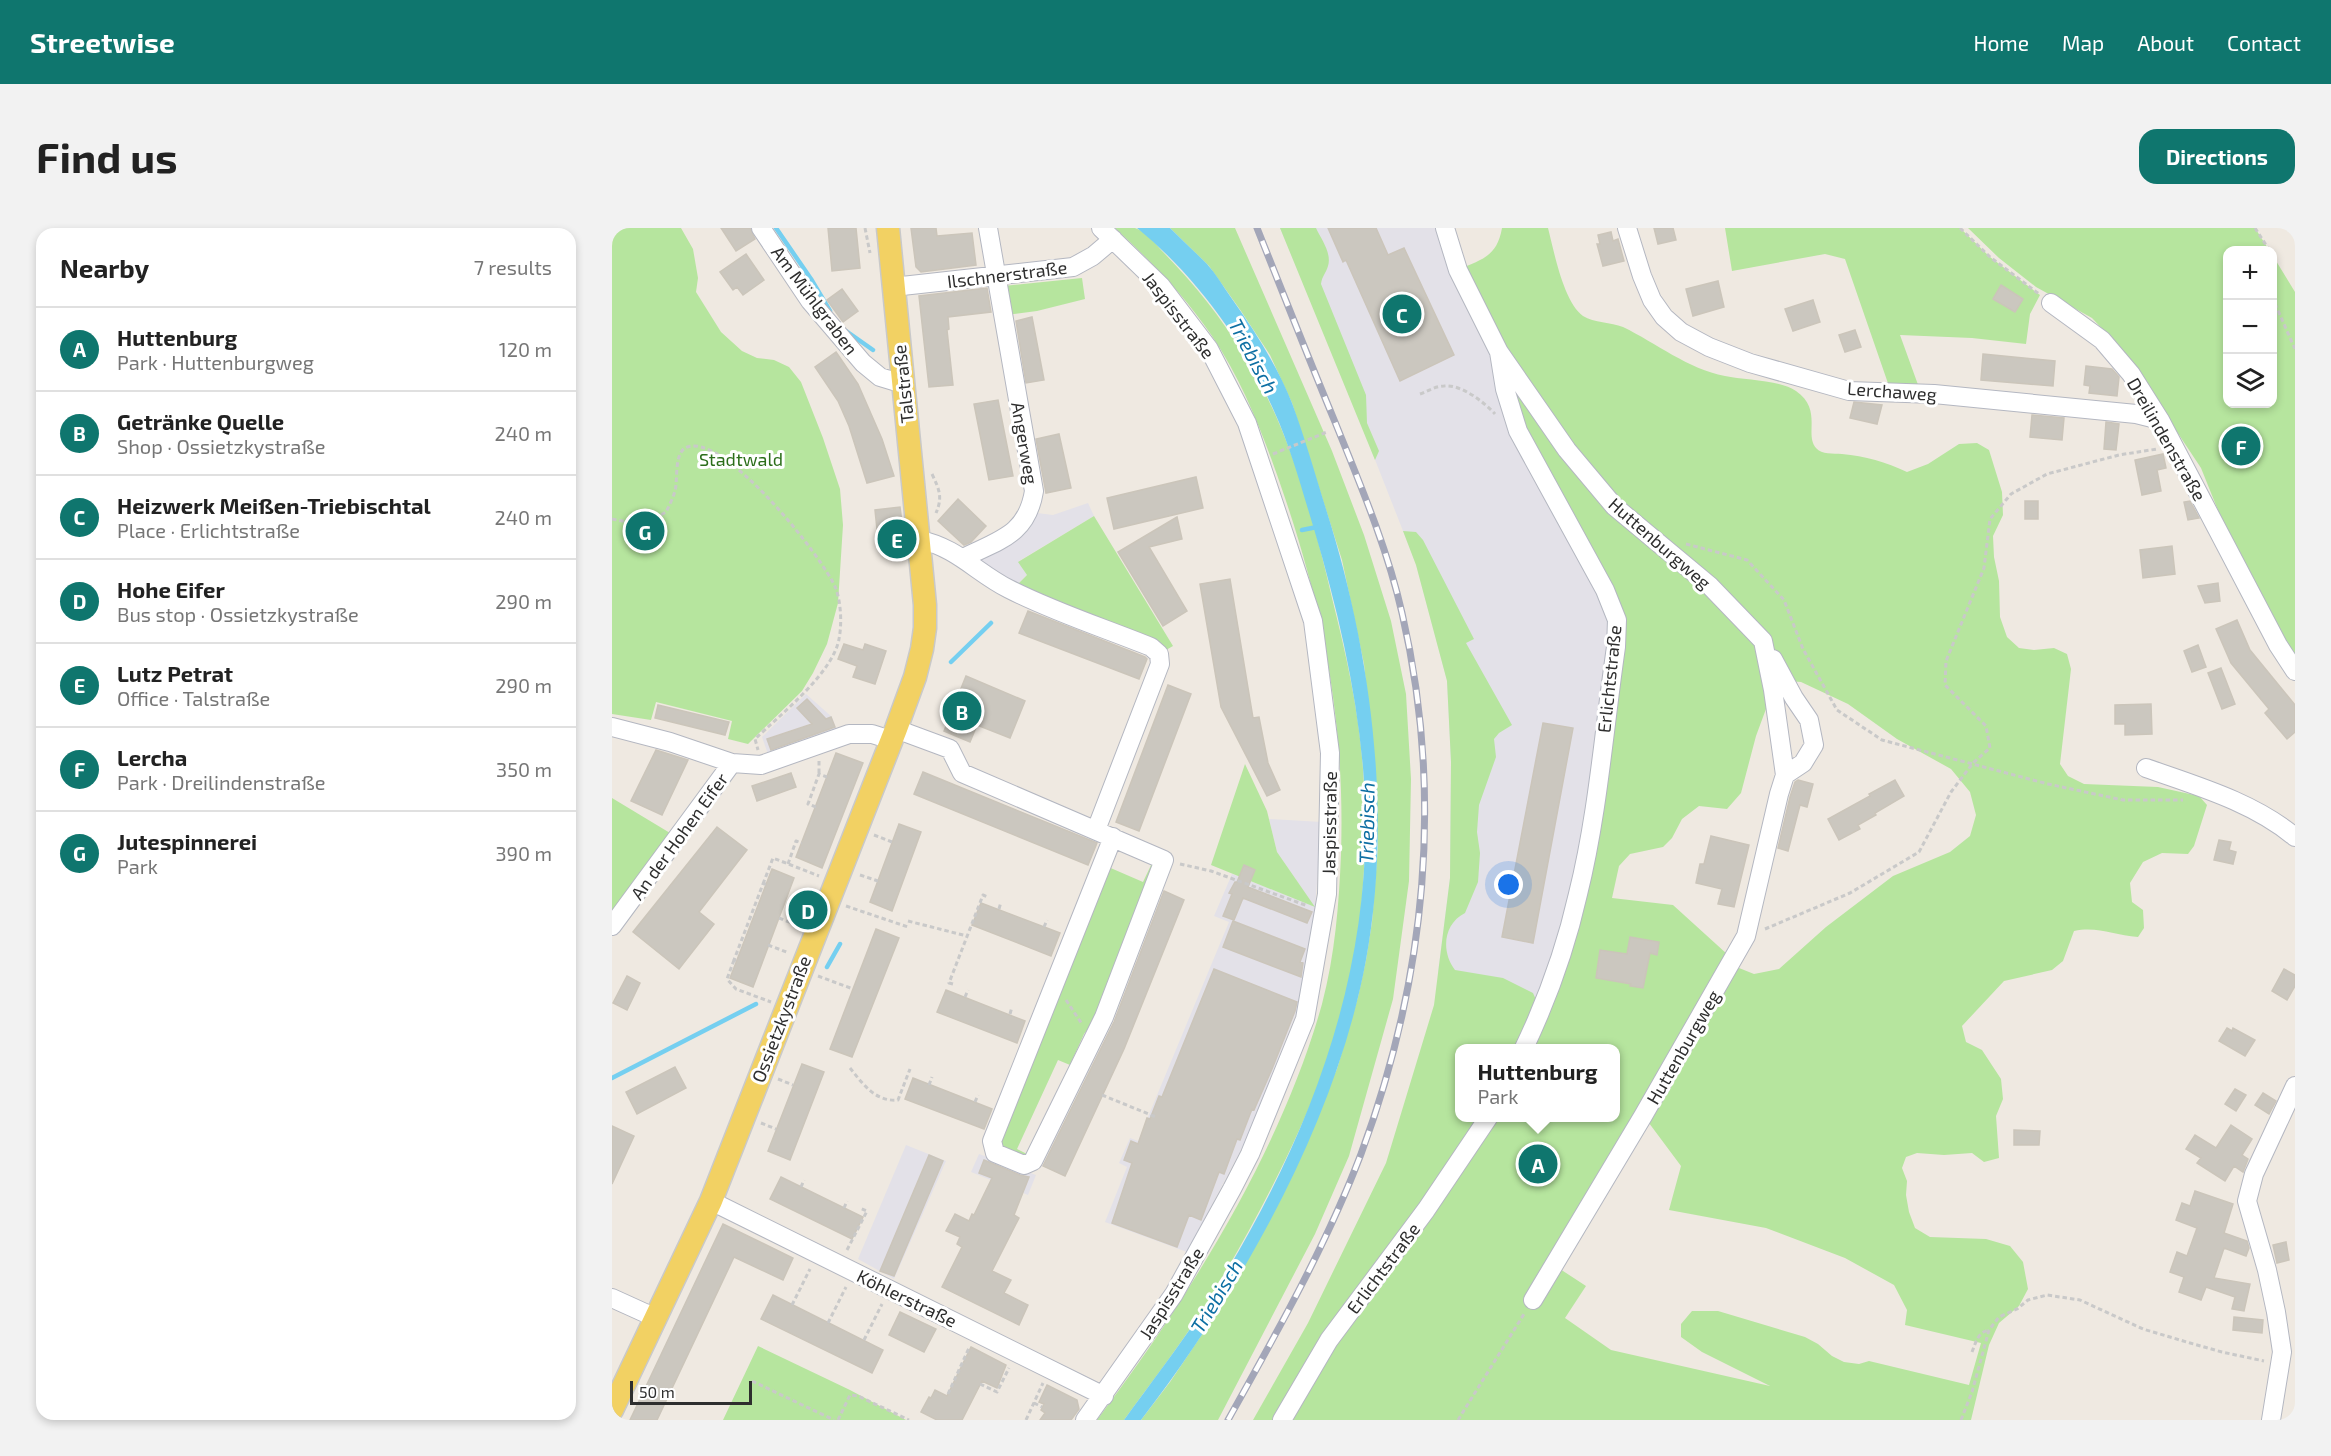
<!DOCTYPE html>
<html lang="en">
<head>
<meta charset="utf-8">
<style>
	:root { --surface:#fff; --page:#f2f2f2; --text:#222; --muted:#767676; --line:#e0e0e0; --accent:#0f766e }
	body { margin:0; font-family:"Exo 2",sans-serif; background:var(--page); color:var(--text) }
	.controls { position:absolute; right:18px; top:18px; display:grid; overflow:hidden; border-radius:12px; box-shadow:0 3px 9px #0003 }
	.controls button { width:54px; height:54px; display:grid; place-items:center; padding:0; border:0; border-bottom:2px solid var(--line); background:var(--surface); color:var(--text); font:30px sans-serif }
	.scale { position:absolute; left:18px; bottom:15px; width:122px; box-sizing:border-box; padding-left:6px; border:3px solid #2e2e2e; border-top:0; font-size:16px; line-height:21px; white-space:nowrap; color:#2e2e2e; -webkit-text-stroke:4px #fff; paint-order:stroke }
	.you { position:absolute; left:897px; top:657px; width:21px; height:21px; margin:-15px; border:4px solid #fff; border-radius:50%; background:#1a73e8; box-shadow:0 0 0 9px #1a73e833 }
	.badge { display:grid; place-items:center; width:39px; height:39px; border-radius:50%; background:var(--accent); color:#fff; font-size:20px; font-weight:700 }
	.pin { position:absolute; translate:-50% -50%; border:3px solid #fff; box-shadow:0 2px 6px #0006 }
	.popup { position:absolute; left:843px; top:816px; width:165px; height:78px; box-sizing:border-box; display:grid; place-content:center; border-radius:12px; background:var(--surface); filter:drop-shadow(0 2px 4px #0005); font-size:20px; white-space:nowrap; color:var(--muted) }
	.popup b { font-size:22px; color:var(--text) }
	.popup::after { content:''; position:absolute; left:50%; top:100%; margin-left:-12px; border:12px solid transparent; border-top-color:var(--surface) }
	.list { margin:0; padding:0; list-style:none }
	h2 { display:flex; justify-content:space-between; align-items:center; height:78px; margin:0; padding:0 24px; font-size:26px }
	h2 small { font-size:20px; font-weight:400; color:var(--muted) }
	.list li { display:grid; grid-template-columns:39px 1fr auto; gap:18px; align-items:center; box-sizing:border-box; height:84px; padding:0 24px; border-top:2px solid var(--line) }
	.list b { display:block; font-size:22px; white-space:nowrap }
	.list p { margin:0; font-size:20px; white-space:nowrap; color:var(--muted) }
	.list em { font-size:20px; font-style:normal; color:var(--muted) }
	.icon { flex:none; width:33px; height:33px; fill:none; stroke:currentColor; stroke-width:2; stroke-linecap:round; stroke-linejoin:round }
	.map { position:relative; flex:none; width:1683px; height:1192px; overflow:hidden; border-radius:18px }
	header { display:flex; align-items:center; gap:36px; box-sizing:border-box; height:84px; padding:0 30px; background:var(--accent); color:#fff }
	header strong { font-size:28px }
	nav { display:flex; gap:33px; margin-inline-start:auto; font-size:21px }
	.intro { display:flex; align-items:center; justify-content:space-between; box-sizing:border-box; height:144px; padding:0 36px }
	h1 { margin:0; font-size:42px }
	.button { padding:15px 27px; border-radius:18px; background:var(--accent); color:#fff; font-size:21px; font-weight:700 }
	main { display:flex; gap:36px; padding:0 36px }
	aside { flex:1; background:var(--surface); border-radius:18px; box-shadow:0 3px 9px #0003 }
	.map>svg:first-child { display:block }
	.industrial { fill:#e3e1e8 }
	.green { fill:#b6e59e; fill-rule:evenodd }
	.water { fill:#75cff0 }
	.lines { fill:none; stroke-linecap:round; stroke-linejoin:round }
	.stream { stroke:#75cff0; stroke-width:4.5 }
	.building { fill:#cbc7bf; stroke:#cbc5ba; stroke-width:1.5 }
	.minor-casing { stroke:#b4b7c1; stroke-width:20 }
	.major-casing { stroke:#c9c9c9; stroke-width:25 }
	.path { stroke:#c9c9c9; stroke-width:3; stroke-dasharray:4.5 3; stroke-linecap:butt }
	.minor { stroke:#fff; stroke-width:18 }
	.major { stroke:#f2d163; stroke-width:22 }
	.rail-casing { stroke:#a3a6b8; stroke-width:7 }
	.rail { stroke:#fff; stroke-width:4.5; stroke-dasharray:14; stroke-linecap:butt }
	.labels { text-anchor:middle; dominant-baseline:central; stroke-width:6; stroke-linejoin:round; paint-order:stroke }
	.street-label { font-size:18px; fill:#2e2e2e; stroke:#fff }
	.park-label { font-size:18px; fill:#2c6e1b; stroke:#fff }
	.water-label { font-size:20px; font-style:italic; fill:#0d6fa3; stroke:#fff }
</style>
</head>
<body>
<header>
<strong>Streetwise</strong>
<nav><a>Home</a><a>Map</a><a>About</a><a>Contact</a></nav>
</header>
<div class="intro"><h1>Find us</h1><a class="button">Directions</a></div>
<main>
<aside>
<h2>Nearby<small>7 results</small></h2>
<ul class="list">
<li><span class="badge">A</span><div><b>Huttenburg</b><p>Park · Huttenburgweg</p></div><em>120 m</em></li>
<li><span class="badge">B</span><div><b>Getränke Quelle</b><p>Shop · Ossietzkystraße</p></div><em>240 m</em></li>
<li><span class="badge">C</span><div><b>Heizwerk Meißen-Triebischtal</b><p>Place · Erlichtstraße</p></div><em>240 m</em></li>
<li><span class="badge">D</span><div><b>Hohe Eifer</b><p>Bus stop · Ossietzkystraße</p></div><em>290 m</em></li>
<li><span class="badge">E</span><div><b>Lutz Petrat</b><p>Office · Talstraße</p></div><em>290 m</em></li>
<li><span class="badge">F</span><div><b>Lercha</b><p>Park · Dreilindenstraße</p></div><em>350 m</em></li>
<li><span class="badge">G</span><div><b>Jutespinnerei</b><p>Park</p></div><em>390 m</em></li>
</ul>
</aside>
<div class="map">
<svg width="1683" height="1192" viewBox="0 0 1683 1192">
	<rect width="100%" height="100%" fill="#efe9e1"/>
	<path class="industrial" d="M668,0H833L1005,392L978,609L929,782L826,744L838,650L839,534L835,452L804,336L729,145Z
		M476,275L482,288L407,333L415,347L402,360L363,329L425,285L441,287Z
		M194,466L220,489L225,503L156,526L150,509Z
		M657,591L710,594L703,679L697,737L688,775L633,914L575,1024L493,994L515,939L507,935L518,910L526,913L617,694L602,688L620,646L702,678L665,624Z
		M294,917L334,933L282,1051L246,1031Z
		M367,926L424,947L416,967L359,944Z"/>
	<path class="green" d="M0,0H69L81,21L86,50L84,64L109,104L130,123L145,130L162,132L177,139L189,154L211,210L228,261L231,297L226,375L215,416L201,445L190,463L136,516L116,511L120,493L44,474L39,492L0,486Z
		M503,0C509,0 517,0 523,0C534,3 545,18 553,26C583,57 609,89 631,126C677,198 701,288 720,370C734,426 747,483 751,541C758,637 748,748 714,838C681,924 638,1005 590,1083C566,1120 538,1156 512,1192H485C576,1071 669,923 710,776C723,727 727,676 729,626C733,500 713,388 673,270C654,214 633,157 600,108C572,67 539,33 503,0Z
		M558,0H623L720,223L752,307L779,393L794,466L799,551L797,653L781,771L737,928L703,1006L606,1192H529L558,1154L599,1093L635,1032L725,841L746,769L754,732L760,694L766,619L763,542L752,436L730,332L680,175L658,127L629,83L597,38Z
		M668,0H704C709,11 720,25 716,38C714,45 710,48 709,56L754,167L755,195L767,223L763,232Z
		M890,0H936C942,23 951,73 971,88C982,95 999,94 1011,99C1044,115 1076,141 1113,148C1132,152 1168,152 1184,163C1211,182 1192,206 1204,220C1210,227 1221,225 1230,226C1253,228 1274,234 1295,244L1316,236L1347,216L1365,215L1377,222L1390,264L1391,287L1381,308L1382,329L1387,353L1388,389L1395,409L1407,420L1422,422L1442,420L1455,426L1459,441L1448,536L1456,548L1472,556L1546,559L1587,568L1595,577L1582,618L1576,626L1550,625L1531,634L1518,655L1520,674L1531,682L1532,700L1526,709C1502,707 1485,698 1462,703L1451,733L1440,742L1392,753L1350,798L1354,814L1370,822L1389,851L1391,871L1384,888L1387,930L1372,934L1360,925L1332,927L1305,925L1294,929L1290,940L1295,953L1294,967L1297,984L1303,1000L1318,1009L1374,1011L1398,1018L1411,1034L1416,1061L1407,1078L1387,1095L1377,1117L1359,1192H641L696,1095L774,935L822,777L838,650L839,534L835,453L804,337L791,303L804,304L811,312L862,411L854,415L900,497L887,505L882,511L884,529L867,577L865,604L868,625L866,654L853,685C831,696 829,724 843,742L891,750L921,765L928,781L963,679L1005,392L893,161L846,42C870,31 885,29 890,0ZM1176,453L1189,454L1236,476L1285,511L1339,541L1358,564L1364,587L1358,608L1338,624L1281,648L1214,699L1167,741L1142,746L1122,738L1115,726L1061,677L1000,670L1007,638L1018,626L1051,619L1060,610L1070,591L1087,578L1115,581L1129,565L1144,508L1161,462ZM848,820H1004V890H848ZM1034,891L1069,938L1057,982L1154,1000L1233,1030L1282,1057L1295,1082L1293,1097L1369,1115L1357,1157L1257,1133L1247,1136L1232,1134L1220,1128L1206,1116L1193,1109L1106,1083H1080L1069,1096V1109L1090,1124L1158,1158L999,1122L953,1090L974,1058L948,1041Z
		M1113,0H1348L1378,29L1428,67L1418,86L1414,116L1360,110L1288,107L1309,165L1279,164L1233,31L1213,26L1120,43Z
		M1356,0H1643L1657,22H1616V176H1660L1661,28L1683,64V433L1630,342L1589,240L1512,124L1480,90L1424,59L1387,30Z
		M470,50L473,71L425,83L394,87L391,58Z
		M482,288L561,418L554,422L402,360L415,347L406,334Z
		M633,536L655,583L665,624L703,679L599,637Z
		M0,570L63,608L0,693Z
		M541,633L543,635L482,793L472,806L458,837L446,832L405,921L417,927H410L387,917L494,638L531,654Z
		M146,1118L238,1162L294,1192H111Z"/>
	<path class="water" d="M525,0H558C570,12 583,24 595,36C604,46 611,58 618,68C642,102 665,137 680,175C693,210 703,246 714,281C759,423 781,585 754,732C724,895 629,1062 529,1192H512C538,1156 565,1121 589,1085C695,920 768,739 751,540C744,459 725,379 702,301C690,262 679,220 662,183C632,114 583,47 525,0Z"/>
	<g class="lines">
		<path class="stream" d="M164,0L199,51L218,83
			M234,103L261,122
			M690,302L705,299
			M339,434L379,395
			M215,739L228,716
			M0,850L144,776"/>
	</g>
	<path class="building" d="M109,0H138L143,11L124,23Z
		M216,0H244L248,40L220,43Z
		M299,0H324L325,8L360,5L364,37L309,44L304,39Z
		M716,0H764L776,27L792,20L842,127L788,153L734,32L731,34Z
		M1042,0H1061L1064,12L1046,16Z
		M999,4L1001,13L1006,11L1012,33L991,38L985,16H988L986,7Z
		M134,26L152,52L131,67L125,59L121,62L108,44Z
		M1106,53L1112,79L1081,88L1074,61Z
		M1389,57L1411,71L1403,84L1381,71Z
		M375,60L379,84L336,89L337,101L335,102L341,157L317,159L307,68Z
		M230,61L246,83L231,94L215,72Z
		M1201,72L1208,94L1181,103L1173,81Z
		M420,89L432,152L414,155L404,93Z
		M1243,102L1249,119L1233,124L1227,107Z
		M224,124L246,156L270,211L282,248L255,255L237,198L226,173L203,139Z
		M1371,126L1443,133L1441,158L1369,152Z
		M1474,138L1500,141L1507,149L1505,168L1477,165L1478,158L1472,157Z
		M386,172L401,248L377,252L362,176Z
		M1242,174L1270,177L1265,196L1238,190Z
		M1420,187L1452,190L1450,212L1418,209Z
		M1494,194L1507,196L1504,222L1492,221Z
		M447,206L459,260L434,265L424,211Z
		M1551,226L1554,240L1545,242L1549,263L1530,267L1523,232Z
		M584,249L591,280L502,301L495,270Z
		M346,271L374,298L359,314L352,317L326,293Z
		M1413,273H1426V291H1413Z
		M1578,273L1587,290L1576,292L1572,274Z
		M288,279L293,318L267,321L263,282Z
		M565,289L570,311L537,319L575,383L551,398L506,324Z
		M1560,318L1563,346L1531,350L1528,322Z
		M618,351L641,490L647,489L656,535L668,562L655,568L609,479L588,356Z
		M1606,355L1608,373L1593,375L1586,358Z
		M416,383L533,429L535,431L527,451L407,405Z
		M1625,392L1638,422L1683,477V504L1675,511L1653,485L1657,481L1619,435L1604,401Z
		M232,416L251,422L253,416L274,423L263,456L241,449L245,438L226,431Z
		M1586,417L1594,439L1580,444L1572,423Z
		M1609,440L1623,476L1610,481L1596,445Z
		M354,448L413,473L398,510L365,497L358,514L332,503Z
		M556,457L579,466L527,603L504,594Z
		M195,471L214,491L219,489L223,499L159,522L155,511L200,496L185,480Z
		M1539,476L1540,506L1513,507V496H1503V477Z
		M46,477L117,494L113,507L43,490Z
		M931,495L961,500L921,715L890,709Z
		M44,522L76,532L50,587L19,573Z
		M224,525L251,535L210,640L184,629Z
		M311,544L485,615L476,637L302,566Z
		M179,545L184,559L145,573L140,558Z
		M1186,552L1201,556L1195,579L1188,577L1176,623L1166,620L1178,569L1183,554Z
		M1283,552L1292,568L1263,585L1264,587L1246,597L1248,601L1227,612L1216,591L1258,568L1257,566Z
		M287,596L309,604L280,683L258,674Z
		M105,599L135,622L87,684L102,696L67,741L21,704Z
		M1099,608L1137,617L1122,679L1106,676L1110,661L1084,655L1088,636H1092Z
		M1607,612L1619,614L1617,622L1624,624L1621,636L1602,632Z
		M632,637L643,642L636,659L700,684L695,695L631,670L622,692L611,688L620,666L617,665L623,654H625Z
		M160,641L182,650L141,759L118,750Z
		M552,663L572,672L512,821L453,948L431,938L502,794Z
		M369,675L448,705L439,728L360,697Z
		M621,693L693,721L688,734L691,735L689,749L611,719Z
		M264,701L287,710L240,829L218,821Z
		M1018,709L1047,714L1045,727L1038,725L1031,760L1018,758L1019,756L984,750L988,722L1015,726Z
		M602,741L685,774L683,783L660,841L642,882L640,881L628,912L625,911L612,946L607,944L589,992L577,987L565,1019L500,995L520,935L512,932L519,913L526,916L535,890L538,891L547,868L550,869Z
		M1672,741L1683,747V758L1675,772L1660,763Z
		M15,748L28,755L15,782L1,775Z
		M334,762L413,793L405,815L325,784Z
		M1615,800L1620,803L1621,800L1643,812L1633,828L1607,813Z
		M190,836L212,844L178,932L156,923Z
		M63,839L74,860L25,886L14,864Z
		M301,850L380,881L372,901L293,871Z
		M1623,861L1634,867L1624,883L1613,876Z
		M1651,865L1664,873L1657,886L1643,877Z
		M1619,897L1640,911L1630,927L1636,931L1631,944L1622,938L1613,953L1585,935L1589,930L1574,921L1583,907L1604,920Z
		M0,898L22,908L0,956Z
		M1402,902L1428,903L1427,917H1402Z
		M317,927L331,933L282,1048L268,1043Z
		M372,932L408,947L417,949L402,987L407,990L380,1043L399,1052L392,1065L416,1077L407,1097L330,1059L350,1019L345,1016L348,1009L334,1003L343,986L357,993L360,986L362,987L380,950L367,945Z
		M169,949L251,989L240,1011L158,971Z
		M1583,963L1621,976L1612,1005L1635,1013L1637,1020L1634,1028L1612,1020L1602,1050L1638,1056L1632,1083L1620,1081L1623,1069L1594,1059L1589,1072L1567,1064L1572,1049L1558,1044L1565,1024L1575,1028L1585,1000L1564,992L1570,975L1578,978Z
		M111,996L181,1030L171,1052L122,1029L45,1192H18Z
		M1674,1014L1677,1032L1665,1035L1661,1017Z
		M161,1067L271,1122L260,1145L149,1091Z
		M288,1084L324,1101L312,1124L277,1107Z
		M1622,1089L1651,1092L1650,1105L1621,1102Z
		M359,1119L394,1137L385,1160L370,1153L350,1192H325L309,1184L317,1169L319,1170L323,1162L335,1168Z
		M435,1157L465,1172L467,1181L459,1192H428L433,1185L429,1182L432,1176L427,1174Z"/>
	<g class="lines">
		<defs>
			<path id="minor" d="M149,0L198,73L251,135L268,149L291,156
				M833,0L846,42L887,124L893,161L906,203L993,362L1005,392L1004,419C992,501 986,586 966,666C954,719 935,772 912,820
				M1015,0L1030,48L1040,72L1052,89L1069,104L1097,119L1138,135L1237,163L1322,166L1524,186L1548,192
				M281,59L461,39L481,28L501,11
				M1439,75L1490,112L1519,146L1548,192L1666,417L1683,443
				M887,124L955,222L1002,278L1098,358L1151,413L1161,462L1173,547L1167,566L1134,708L1031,888L921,1072
				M308,312C344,319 365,345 397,361C442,384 492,400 539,419L547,426L548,436L484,602
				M351,330C387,312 415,307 422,263L376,0
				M1161,431L1182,470L1197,492L1202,517L1191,535L1173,547
				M0,499L58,514L120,535L149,537L237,506H260L279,512
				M284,501L338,521L350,545L552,632L492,789L421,933L412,937L383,925L380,913L501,609
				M1534,540C1585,558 1641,574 1683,609
				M0,698L120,535
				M99,973L492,1168
				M0,1070L44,1090
				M473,1192L562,1066L620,961L638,926L693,791L715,666L718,525L701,393L635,195L597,121L549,58L489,0
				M670,1192L717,1112L814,982L876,890
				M1659,1192L1670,1124L1664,1084L1655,1042L1635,973L1642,946L1683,858"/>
			<path id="major" d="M0,1182L99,973L284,501L303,449L310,421L313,400V377L276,0"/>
		</defs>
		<use href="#minor" class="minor-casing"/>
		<use href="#major" class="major-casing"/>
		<path class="path" d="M253,0L258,25
			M1348,0L1378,29L1427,66
			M1643,0L1656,20L1653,22
			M1660,69L1683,121
			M808,166C816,163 824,158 832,158C849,156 872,174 883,186
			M661,226L715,204
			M320,246C327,261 331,269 324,285
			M0,291L31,297L54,284C57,278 61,270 63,263C66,252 62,227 73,220C109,200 212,330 224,361C229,375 230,396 227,411C221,445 168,487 143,511L146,522
			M1074,316L1135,332L1172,372L1191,421L1225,482L1270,512L1436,556L1511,572H1571
			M207,533V546
			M204,579L196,576L207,546L215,549
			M262,607L280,614
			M176,636L184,613L190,615
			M568,636L599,643L696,678
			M248,647L266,653
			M151,656L161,630L207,648
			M234,678L296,699
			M387,681L389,674
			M167,690L187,698
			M296,693L355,708
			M432,699L435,692
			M1153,701L1238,665L1307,624L1339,564L1361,535L1378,520L1374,498L1333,457L1334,433L1372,340L1378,291L1399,266L1435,246L1507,227L1545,221
			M156,717L177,725
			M122,732L115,751L124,761L159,774
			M124,733L122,732L151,656H154
			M206,748L241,761
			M341,756L337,755L371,667L376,669
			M353,769L356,762
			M454,772L470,796
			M398,786L400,779
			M238,840C251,856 263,874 286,872L298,841
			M166,851L181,857
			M317,857L320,849
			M490,867L544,889
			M363,874L366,867
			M149,895L164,901
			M189,959L192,952
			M232,980L235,973
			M235,1022L255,983L248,980
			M180,1077L198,1041
			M216,1095L234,1059
			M252,1112L270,1076
			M1360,1124C1364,1114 1366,1104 1377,1102
			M140,1153L222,1192
			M368,1156L385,1164L397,1140
			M336,1166L357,1120
			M422,1175L430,1179
			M226,1192L238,1167L246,1168L297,1192
			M414,1192L431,1155
			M846,1192L912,1086
			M1349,1192L1360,1164L1377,1102L1387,1089L1405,1081L1416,1072L1435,1067L1468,1072L1531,1101L1578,1115L1610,1124L1652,1133"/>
		<use href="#minor" class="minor"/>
		<use href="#major" class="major"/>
		<defs>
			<path id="rail" d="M616,1192C664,1106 714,1018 749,926C814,751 832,567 790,385C775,319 748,256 723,194C696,129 671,65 645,0"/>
		</defs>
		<use href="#rail" class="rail-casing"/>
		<use href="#rail" class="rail"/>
	</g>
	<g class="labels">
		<g class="street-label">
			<text transform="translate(395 46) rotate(-7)">Ilschnerstraße</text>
			<text transform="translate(203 72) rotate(53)">Am Mühlgraben</text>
			<text transform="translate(567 87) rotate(52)">Jaspisstraße</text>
			<text transform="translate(291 156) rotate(-96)">Talstraße</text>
			<text transform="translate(1280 163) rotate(4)">Lerchaweg</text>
			<text transform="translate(1555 211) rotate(60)">Dreilindenstraße</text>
			<text transform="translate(413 215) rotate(80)">Angerweg</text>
			<text transform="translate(1048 315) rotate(41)">Huttenburgweg</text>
			<text transform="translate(997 451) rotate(-84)">Erlichtstraße</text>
			<text transform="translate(717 595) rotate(-89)">Jaspisstraße</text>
			<text transform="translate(67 608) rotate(-54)">An der Hohen Eifer</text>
			<text transform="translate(169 791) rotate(-69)">Ossietzkystraße</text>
			<text transform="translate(1071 819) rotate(-60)">Huttenburgweg</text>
			<text transform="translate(771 1040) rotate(-53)">Erlichtstraße</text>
			<text transform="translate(559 1065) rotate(-58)">Jaspisstraße</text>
			<text transform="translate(295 1070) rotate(26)">Köhlerstraße</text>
		</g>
		<g class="park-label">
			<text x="129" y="231">Stadtwald</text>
		</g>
		<g class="water-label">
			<text transform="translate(642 128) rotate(62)">Triebisch</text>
			<text transform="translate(754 595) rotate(-89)">Triebisch</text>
			<text transform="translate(604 1068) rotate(-59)">Triebisch</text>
		</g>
	</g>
</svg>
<div class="controls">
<button>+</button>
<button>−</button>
<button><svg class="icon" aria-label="layers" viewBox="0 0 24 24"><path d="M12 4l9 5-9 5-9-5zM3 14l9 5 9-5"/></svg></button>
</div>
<div class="scale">50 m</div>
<div class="you"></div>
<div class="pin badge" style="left:926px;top:936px">A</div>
<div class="popup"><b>Huttenburg</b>Park</div>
<div class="pin badge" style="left:350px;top:483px">B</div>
<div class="pin badge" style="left:790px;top:86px">C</div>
<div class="pin badge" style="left:196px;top:682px">D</div>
<div class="pin badge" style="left:285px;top:311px">E</div>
<div class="pin badge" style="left:1629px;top:218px">F</div>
<div class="pin badge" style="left:33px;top:303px">G</div>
</div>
</main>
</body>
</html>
